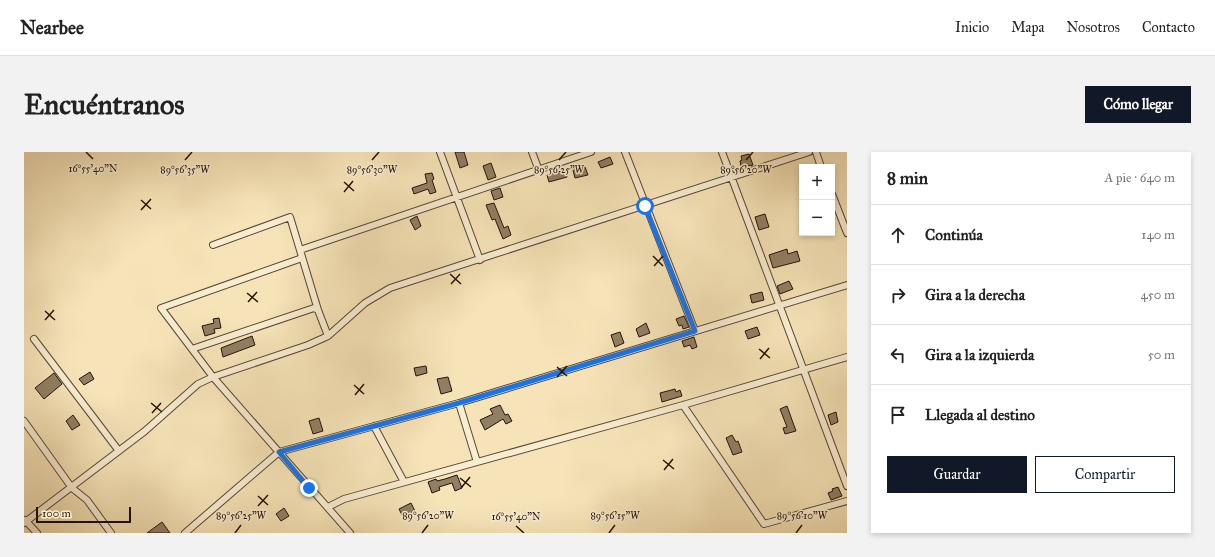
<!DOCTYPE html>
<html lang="es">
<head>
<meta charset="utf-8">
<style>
	:root { --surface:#fff; --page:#f2f2f2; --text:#222; --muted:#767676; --line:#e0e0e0; --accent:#111827 }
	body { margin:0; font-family:"IM FELL Great Primer",serif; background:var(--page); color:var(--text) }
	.controls { position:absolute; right:12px; top:12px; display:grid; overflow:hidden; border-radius:0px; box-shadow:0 2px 6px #0003 }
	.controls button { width:36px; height:36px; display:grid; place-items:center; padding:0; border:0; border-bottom:1px solid var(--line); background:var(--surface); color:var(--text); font:20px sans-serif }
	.scale { position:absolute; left:12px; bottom:10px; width:95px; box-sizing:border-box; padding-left:4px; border:2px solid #241206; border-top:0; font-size:11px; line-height:14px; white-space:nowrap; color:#241206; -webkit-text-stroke:3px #f9edd1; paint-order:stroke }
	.stop { position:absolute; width:12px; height:12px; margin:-9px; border:3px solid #1a73e8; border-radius:50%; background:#fff }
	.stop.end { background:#1a73e8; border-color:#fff; box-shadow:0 1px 4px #0008 }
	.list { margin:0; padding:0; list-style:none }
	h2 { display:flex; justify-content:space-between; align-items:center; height:52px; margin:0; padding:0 16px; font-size:17px }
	h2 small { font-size:13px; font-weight:400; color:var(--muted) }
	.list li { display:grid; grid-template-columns:26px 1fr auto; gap:12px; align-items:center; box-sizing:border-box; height:60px; padding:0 16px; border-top:1px solid var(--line) }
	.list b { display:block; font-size:15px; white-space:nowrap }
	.list em { font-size:13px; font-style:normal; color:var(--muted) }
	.actions { display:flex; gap:8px; padding:12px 16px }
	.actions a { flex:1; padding:9px 0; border:1px solid var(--accent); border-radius:0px; text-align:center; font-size:14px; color:var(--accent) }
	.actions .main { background:var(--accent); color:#fff }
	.icon { flex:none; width:22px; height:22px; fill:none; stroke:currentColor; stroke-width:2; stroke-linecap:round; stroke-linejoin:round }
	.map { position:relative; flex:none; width:823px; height:381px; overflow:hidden; border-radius:0px }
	header { display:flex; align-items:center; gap:24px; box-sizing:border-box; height:56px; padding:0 20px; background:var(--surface); border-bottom:1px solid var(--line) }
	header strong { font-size:19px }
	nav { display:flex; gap:22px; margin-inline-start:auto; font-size:14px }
	.intro { display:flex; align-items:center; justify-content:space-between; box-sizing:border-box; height:96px; padding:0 24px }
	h1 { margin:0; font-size:28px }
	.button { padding:10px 18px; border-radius:0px; background:var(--accent); color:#fff; font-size:14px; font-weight:700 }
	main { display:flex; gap:24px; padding:0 24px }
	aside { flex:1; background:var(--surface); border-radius:0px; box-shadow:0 2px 6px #0003 }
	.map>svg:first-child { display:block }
	.building { fill:#917f63; stroke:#241206 }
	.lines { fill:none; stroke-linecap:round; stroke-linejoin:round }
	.minor-casing { stroke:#584632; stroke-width:8 }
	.minor { stroke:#f9edd1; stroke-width:6 }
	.route { stroke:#1a73e8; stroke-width:5 }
	.ticks { fill:none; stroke:#241206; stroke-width:1.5 }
	.ticks-label { font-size:10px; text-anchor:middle; fill:#241206; stroke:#f9edd1; stroke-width:3; stroke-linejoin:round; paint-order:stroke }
</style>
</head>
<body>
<header>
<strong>Nearbee</strong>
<nav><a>Inicio</a><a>Mapa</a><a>Nosotros</a><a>Contacto</a></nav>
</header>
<div class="intro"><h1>Encuéntranos</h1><a class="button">Cómo llegar</a></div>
<main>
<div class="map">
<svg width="823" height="381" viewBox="0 0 823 381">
	<rect width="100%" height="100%" fill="#f6e4b8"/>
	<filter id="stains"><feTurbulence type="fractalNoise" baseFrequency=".005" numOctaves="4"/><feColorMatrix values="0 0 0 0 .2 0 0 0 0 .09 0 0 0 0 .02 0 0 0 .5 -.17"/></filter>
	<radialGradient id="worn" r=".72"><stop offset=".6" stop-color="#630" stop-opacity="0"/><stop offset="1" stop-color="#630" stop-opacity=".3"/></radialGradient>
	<path class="building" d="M431,0H440L444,13L436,16Z
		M725,2L729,13L720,15L719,13L717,14L716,9L718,8L717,4Z
		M586,5L589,12L577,16L574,10Z
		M467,11L472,25L464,28L459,14Z
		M561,15L564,23L551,26L549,18Z
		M541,18L543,25L525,30L523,23Z
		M408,21L410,27L408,28L412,40L406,42L404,37L390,42L388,36L403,31L401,22Z
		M476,36L479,45L470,48L467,39Z
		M470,51L480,76L484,74L487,83L479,87L471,67L468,68L462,53Z
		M741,62L745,75L735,78L731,65Z
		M393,64L397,74L391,78L386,68Z
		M763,97L764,102L773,99L776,109L749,116L745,103Z
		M765,129L769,137L756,142L753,134Z
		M738,140L740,148L728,151L726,143Z
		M660,164L665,175L659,177L658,173L655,174L652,167Z
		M195,166L197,176L190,177L191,181L181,184L178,174L190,171L189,167Z
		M622,171L626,181L615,185L612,177Z
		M733,175L736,183L724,187L721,179Z
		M596,180L600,191L591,195L587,183Z
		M228,184L231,193L199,205L197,196Z
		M670,185L673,195L668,197L666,193L660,195L658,189Z
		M402,214L403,221L392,224L390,216Z
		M66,220L70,227L60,233L55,227Z
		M30,221L38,232L20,247L11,236Z
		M424,225L428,239L417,242L413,227Z
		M651,237L652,240L656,238L658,244L638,250L636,241Z
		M476,253L481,263L484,262L488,269L482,272L479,267L461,278L456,268L469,262L466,257Z
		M763,254L772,279L761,282L759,276L763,275L756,257Z
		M812,260L814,270L807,273L804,263Z
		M49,263L56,273L48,278L42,269Z
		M295,266L299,279L289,282L285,269Z
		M708,283L712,290L714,289L718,300L709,303L702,286Z
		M433,323L438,336L431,339L428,331L415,335L416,338L408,341L404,330L412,327L413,329L421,327Z
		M814,335L818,344L807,348L804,341L809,339L808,337Z
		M387,351L391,359L379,365L375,357Z
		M260,356L265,364L257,369L252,362Z
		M138,370L146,381H123Z"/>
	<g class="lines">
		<defs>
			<path id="minor" d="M416,0L456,108
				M508,0L514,16
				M601,0L671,179
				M698,0L823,334
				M792,0L797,15
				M808,42L823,81
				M189,93L266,65L294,158L304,184
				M276,98L567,0
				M278,106L137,156L189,225L326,381
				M10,187L95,299
				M168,197L290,156L294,158
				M435,251L453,310
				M659,253L740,372L823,349
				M0,269L48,336L63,348L87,381
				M350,274L380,330
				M304,355L320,347L659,253L823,205
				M1,368L13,381
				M0,371L121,279L174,232L189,225L284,193L304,184L341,151L366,136L785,0
				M161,381L255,300L435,251L823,133"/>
		</defs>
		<use href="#minor" class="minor-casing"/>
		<use href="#minor" class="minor"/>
	</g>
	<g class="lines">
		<path class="route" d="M285,336L255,300L435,251L671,179L621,54"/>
	</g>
	<path class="ticks" d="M62,0L69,7M161,8L168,0M348,8L355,0M535,8L542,0M722,8L729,0M320,30L330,39M320,40L329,29M117,48L127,57M117,58L127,47M629,104L639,114M630,114L639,104M426,122L437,132M427,132L436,122M223,141L234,150M224,150L233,140M21,159L31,168M21,168L30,158M735,197L746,206M736,207L745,196M533,215L543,224M533,225L543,214M330,233L340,242M331,243L340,232M127,251L138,260M128,261L137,251M639,308L650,317M640,318L649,307M436,326L447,335M437,336L446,325M234,344L244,353M234,354L244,343M492,374L500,381M211,381L217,373M398,381L404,373M585,381L591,373M772,381L778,373"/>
	<g class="ticks-label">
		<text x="69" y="20">16°55'40"N</text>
		<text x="161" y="21">89°56'35"W</text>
		<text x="348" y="21">89°56'30"W</text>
		<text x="535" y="21">89°56'25"W</text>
		<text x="722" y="21">89°56'20"W</text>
		<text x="217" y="367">89°56'25"W</text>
		<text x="404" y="367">89°56'20"W</text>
		<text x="591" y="367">89°56'15"W</text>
		<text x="778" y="367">89°56'10"W</text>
		<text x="492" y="368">16°55'40"N</text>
	</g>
	<rect width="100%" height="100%" filter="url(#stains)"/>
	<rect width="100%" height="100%" fill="url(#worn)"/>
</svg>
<div class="controls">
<button>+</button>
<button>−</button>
</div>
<div class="scale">100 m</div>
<div class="stop" style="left:621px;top:54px"></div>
<div class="stop end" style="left:285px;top:336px"></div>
</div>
<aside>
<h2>8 min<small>A pie · 640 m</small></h2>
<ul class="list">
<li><svg class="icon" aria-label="ahead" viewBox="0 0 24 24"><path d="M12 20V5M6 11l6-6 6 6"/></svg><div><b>Continúa</b></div><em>140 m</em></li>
<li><svg class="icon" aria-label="right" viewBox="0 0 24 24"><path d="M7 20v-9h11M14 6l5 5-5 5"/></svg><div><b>Gira a la derecha</b></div><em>450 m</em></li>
<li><svg class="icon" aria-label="left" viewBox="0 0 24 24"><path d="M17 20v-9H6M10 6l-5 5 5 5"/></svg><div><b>Gira a la izquierda</b></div><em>50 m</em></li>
<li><svg class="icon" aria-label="arrive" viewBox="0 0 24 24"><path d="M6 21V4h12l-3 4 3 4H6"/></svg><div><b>Llegada al destino</b></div></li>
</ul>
<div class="actions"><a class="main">Guardar</a><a>Compartir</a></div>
</aside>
</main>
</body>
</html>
